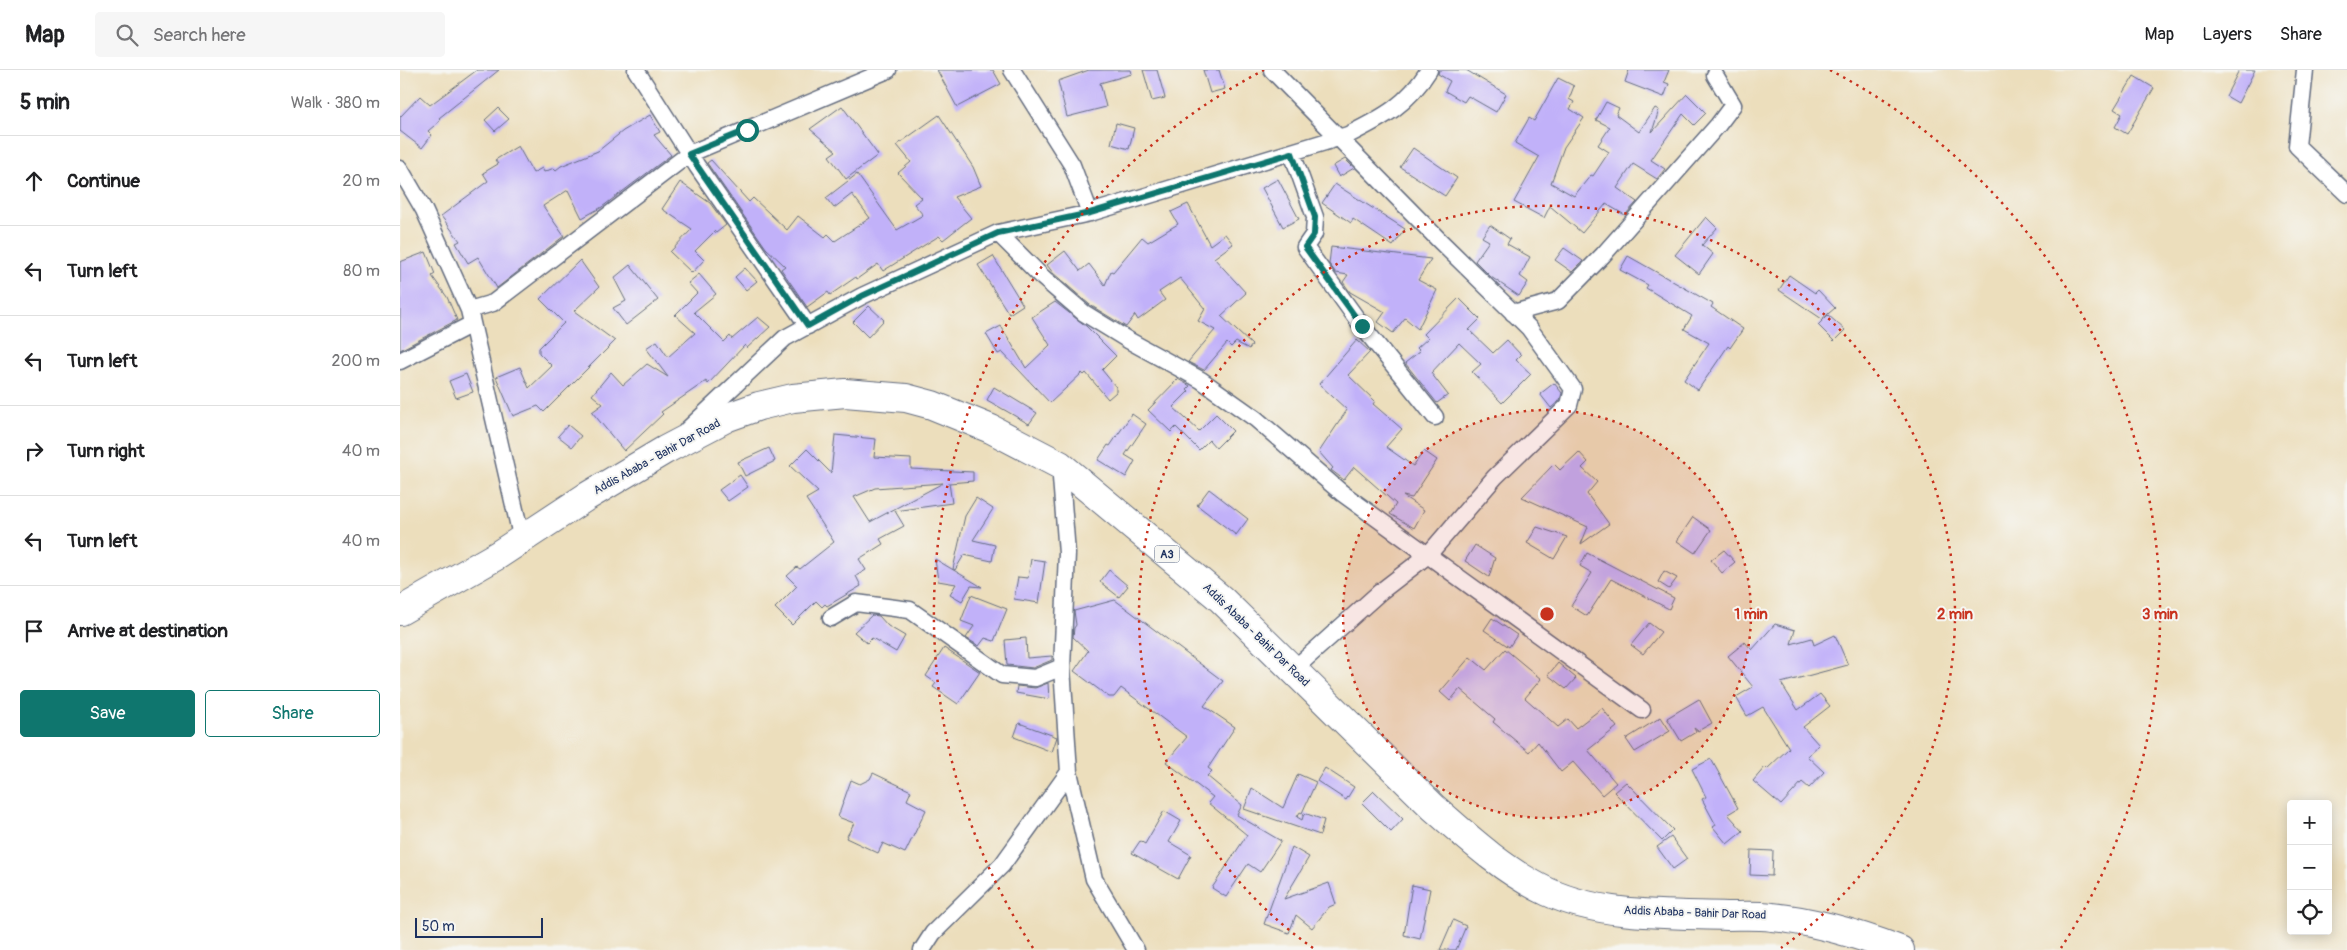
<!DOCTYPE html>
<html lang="en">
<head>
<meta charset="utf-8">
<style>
	:root { --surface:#fff; --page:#f6f6f6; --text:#202124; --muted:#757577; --line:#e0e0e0; --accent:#0f766e }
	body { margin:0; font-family:Pangolin,sans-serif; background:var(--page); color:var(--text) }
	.controls { position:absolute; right:15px; bottom:15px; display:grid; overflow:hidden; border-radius:5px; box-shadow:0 2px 12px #0003 }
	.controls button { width:45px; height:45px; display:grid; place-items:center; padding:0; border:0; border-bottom:1px solid var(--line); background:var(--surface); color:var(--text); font:25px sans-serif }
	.scale { position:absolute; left:15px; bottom:12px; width:128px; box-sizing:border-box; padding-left:5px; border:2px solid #1b2f5e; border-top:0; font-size:14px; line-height:18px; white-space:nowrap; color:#1b2f5e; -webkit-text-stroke:4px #f6f6f2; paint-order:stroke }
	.stop { position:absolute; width:15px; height:15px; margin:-11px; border:4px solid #0f766e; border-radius:50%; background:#fff }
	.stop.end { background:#0f766e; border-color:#fff; box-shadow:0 1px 5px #0008 }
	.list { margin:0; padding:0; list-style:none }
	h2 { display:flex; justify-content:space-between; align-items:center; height:65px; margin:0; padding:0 20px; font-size:21px }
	h2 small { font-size:16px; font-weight:400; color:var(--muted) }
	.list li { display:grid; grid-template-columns:32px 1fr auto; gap:15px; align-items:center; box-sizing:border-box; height:90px; padding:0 20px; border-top:1px solid var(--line) }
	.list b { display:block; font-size:19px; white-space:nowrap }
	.list em { font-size:16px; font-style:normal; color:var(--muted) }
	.actions { display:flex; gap:10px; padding:15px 20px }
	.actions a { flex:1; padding:11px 0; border:1px solid var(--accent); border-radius:5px; text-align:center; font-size:18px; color:var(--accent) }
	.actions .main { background:var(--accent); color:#fff }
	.icon { flex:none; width:28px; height:28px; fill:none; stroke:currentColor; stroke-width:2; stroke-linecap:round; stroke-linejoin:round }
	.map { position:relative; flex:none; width:1947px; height:880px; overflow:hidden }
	header { display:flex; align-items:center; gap:30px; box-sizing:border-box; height:70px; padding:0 25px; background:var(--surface); border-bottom:1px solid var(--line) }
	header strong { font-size:24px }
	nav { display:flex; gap:28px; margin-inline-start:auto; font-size:18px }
	.search { width:350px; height:45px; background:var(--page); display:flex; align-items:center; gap:12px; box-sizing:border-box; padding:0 18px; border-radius:5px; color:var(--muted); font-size:19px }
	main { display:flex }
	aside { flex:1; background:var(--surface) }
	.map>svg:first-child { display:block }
	.building { fill:#c1b1f9; fill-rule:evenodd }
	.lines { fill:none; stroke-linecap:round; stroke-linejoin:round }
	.street-casing { stroke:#646c7f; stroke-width:19 }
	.highway-casing { stroke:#646c7f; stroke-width:30 }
	.street { stroke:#fff; stroke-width:16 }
	.highway { stroke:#fff; stroke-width:28 }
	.route { stroke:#0f766e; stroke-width:6 }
	.ring { fill:none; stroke:#c8321e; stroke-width:2.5; stroke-dasharray:2.5 5 }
	.labels { text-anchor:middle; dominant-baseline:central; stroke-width:4; stroke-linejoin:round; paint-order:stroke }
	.shield { fill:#f6f6f2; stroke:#5d6b8a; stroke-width:1 }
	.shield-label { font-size:11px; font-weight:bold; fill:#1b2f5e }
	.street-label { font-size:12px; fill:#1b2f5e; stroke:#f6f6f2 }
	.centre { fill:#c8321e; stroke:#f6f6f2; stroke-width:2.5 }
	.ring-label { font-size:15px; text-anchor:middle; font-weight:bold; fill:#c8321e; stroke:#f6f6f2; stroke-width:4; stroke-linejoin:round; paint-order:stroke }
</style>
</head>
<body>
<header>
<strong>Map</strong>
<div class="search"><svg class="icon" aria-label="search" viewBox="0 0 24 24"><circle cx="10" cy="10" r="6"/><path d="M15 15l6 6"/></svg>Search here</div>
<nav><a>Map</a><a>Layers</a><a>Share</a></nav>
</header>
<main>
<aside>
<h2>5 min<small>Walk · 380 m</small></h2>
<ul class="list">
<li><svg class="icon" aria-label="ahead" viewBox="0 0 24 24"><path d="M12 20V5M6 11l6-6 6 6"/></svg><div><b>Continue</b></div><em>20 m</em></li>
<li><svg class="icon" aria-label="left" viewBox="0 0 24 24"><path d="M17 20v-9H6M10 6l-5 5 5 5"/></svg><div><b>Turn left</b></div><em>80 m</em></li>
<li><svg class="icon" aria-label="left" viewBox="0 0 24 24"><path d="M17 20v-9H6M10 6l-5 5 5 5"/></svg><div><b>Turn left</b></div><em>200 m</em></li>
<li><svg class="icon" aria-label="right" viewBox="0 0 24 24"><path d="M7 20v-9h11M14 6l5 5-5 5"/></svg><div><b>Turn right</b></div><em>40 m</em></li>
<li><svg class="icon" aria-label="left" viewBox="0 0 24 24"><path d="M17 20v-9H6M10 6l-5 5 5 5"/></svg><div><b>Turn left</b></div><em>40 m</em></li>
<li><svg class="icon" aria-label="arrive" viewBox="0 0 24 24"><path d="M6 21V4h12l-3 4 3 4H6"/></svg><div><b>Arrive at destination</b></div></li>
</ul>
<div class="actions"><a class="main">Save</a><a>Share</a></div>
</aside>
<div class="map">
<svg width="1947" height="880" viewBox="0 0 1947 880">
	<rect width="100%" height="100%" fill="#f6f6f2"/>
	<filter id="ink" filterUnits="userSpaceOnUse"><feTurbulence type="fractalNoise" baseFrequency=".02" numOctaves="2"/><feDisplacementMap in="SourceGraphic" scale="10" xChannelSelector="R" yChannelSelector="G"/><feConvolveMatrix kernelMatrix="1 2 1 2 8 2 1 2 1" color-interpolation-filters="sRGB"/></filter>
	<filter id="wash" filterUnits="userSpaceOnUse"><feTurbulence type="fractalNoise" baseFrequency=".0096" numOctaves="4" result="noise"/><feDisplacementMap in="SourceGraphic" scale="20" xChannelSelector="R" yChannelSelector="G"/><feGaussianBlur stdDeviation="1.12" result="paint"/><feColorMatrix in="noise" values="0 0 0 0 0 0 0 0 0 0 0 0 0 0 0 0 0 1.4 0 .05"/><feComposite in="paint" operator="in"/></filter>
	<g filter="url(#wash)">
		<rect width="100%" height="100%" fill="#ecdebc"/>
		<g id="blocks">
			<path class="building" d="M77,0H99L39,48L41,50L28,61L32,65L22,78L0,61V47L20,26L30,35Z
				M537,0H593L601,14L557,37Z
				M689,0H731L732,4L700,13L706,37L667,47L658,11Z
				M743,0H757L765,28L752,31Z
				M803,0H819L825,19L810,23Z
				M1039,0H1066L1106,24L1096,42L1068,26L1064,32L1045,21L1050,11L1038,4Z
				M1229,0H1269L1264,12L1269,14L1264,27L1225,12Z
				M1839,0H1855L1838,33L1826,26Z
				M1734,6L1754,18L1727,64L1715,57L1722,44L1714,39Z
				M1158,8L1174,16L1169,29L1174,32L1170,39L1184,48L1164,77L1151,113L1174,126L1191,105L1193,106L1209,82L1198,75L1210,57L1196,50L1206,32L1219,38L1216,45L1239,62L1255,38L1259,40L1252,62L1287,24L1306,43L1294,55L1283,44L1251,90L1265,99L1257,109L1233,94L1217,118L1237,132L1225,145L1206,134L1182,163L1150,136L1144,148L1114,132L1139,87L1115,73L1129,48L1134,51Z
				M442,36L478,85L446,109L429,86L436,81L410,59Z
				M98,38L109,49L95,61L85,50Z
				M250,45L260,62L254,65L271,85L202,137L182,148L168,120L143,136L164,166L97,218L78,187L68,193L56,173L60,171L41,146L88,111L83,103L98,94L95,90L118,76L133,103L142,98L144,102L154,98L156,100L161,96L198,81L223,61Z
				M539,45L573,97L581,116L554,127L571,148L543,170L539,166L483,201L478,194L457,209L456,207L430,225L428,222L407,237L381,199L385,196L366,178L307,93L311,90L349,132L353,128L387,160L398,146L425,167L428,164L435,171L470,148L452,124L434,138L426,128L457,104L497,160L523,145L514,134L522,128L498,103L511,92L497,75Z
				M716,53L734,58L729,79L711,74Z
				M1013,78L1057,108L1045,126L1000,97Z
				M945,89L954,98L939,107L933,96Z
				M878,109L899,149L883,157L862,118Z
				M280,112L310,133L326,155L316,163L315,161L295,181L304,190L292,203L270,182L292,159L262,139Z
				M935,114L1005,159L993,176L953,149L951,153L922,133Z
				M788,134L810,175L825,164L833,174L814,188L846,223L821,246L852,275L849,279L836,272L831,277L827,273L804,300L788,292L815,260L798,251L805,239L780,208L759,222L765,230L738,250L735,245L726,257L690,235L653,203L647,195L665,181L680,201L689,194L705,215L711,201L713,202L742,167L748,172L778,154L771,142Z
				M1306,147L1317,158L1302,175L1313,184L1299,204L1275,185Z
				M1090,155L1110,169L1107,174L1130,187L1120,206L1128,212L1119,226L1091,207L1075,191L1089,171L1082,167Z
				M931,177L1031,189L1018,210L1037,220L1018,259L1005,248L993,263L978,252L985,242L950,222L943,212L948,205L936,203L929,194Z
				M1164,178L1183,191L1172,202L1155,190Z
				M26,182L35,204L32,206L47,227L57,250L0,280V192Z
				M593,186L623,235L609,244L578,195Z
				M1228,186L1313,234L1311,237L1343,259L1330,278L1328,276L1298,320L1284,310L1309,273L1284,259L1292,246L1246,218L1248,215L1220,200Z
				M180,190L199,217L174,241L215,271L144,342L138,336L113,346L96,307L120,297L129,318L152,296L139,283V278L164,253L140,229Z
				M230,195L258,230L226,255L213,238L226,231L214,208Z
				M345,198L357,211L346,220L335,207Z
				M299,204L316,224L294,242L324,272L330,266L332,269L358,247L370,257L347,278L345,275L308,314L306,311L261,342L263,344L224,381L192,342L203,334L192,325L211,302L223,315L247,294L268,307L246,278L257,271L268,287L295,263L275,245L297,223L288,213Z
				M1389,205L1415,223L1418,220L1435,238L1422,249L1379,220Z
				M1059,228L1080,249L1069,260L1093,283L1107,270L1121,285L1116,290L1131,304L1102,333L1072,302L1081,294L1059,273L1031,303L1048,325L1037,333L1005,293L1020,281L1017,278L1028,268L1024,264Z
				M655,232L686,256L716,286L702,300L716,317V322L708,329L686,303L684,305L682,303L650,333L602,282L598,284L586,264L601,256L626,298L650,275L632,247Z
				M469,236L484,250L468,267L453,252Z
				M1428,245L1445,260L1434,271L1418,255Z
				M957,270L970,282L948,305L975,331L973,334L1002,359L986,377L1013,396L1024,381L1037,390L1012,428L1003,426L1024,440L1014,458L990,444L996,434L954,397L944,410L931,400L933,398L919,382L947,340L919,314Z
				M66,304L73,322L56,328L49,311Z
				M778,309L790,316L787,319L789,321L773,337L799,361L816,344L833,361L816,378L809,370L799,380L776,357L771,362L748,340Z
				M1154,313L1162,323L1160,330L1151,338L1140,324Z
				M594,317L637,343L629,354L587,330Z
				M732,344L746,354L725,385L735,391L726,407L698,390L708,375L710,376Z
				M168,355L181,366L172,377L158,366Z
				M435,365L476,369L474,387L511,389V399L573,402V411L549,413L552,433L495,441L504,456L480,469L483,474L459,489L466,500L456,506L461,516L427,536L425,534L422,537L416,531L392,555L375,538L397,516L387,506L397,497L400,499L434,472L406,429L418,422L390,396L407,379L431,403ZM543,413L470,452L454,427L475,418Z
				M369,378L375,391L345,406L338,392Z
				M1179,382L1188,392L1182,398L1197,412L1187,424L1209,454L1181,474L1188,457L1122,427L1154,394L1160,400Z
				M340,405L348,417L328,431L319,420Z
				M809,419L848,449L836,465L797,435Z
				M576,428L593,439L573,470L595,475L592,491L564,485L555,500L553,499L565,446Z
				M1293,447L1311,460L1295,483L1277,471Z
				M1137,457L1167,467L1154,489L1127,473Z
				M1075,475L1095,488L1089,507L1065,491Z
				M1324,480L1335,492L1322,503L1311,490Z
				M1187,483L1274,528L1269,539L1211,509L1187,546L1171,536L1192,503L1180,496Z
				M535,489L582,517L571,516L562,531L550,524L556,514L538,511Z
				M631,489L645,491L639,533L614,529L618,507L628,508Z
				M709,500L728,516L719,527L700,512Z
				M1264,501L1277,508L1269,519L1258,512Z
				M571,525L607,539L594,571L585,568L579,576L566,568L574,556L561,551Z
				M715,530L823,611L804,636L835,657L808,698L812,701L807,706L842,735L837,745L881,771L860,802L848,794L826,827L812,818L847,765L808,733L813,727L766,692L787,667L721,618L714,627H709L674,601L688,581L673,567L674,558L676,555L674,541Z
				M472,545L479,546L488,556L505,566L496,582L472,568L467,573L454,562Z
				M1092,548L1117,565L1109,577L1084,560Z
				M1249,553L1261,562L1243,584L1231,575Z
				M1375,554L1395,560L1391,574L1412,568L1414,575L1435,565L1448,595L1381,613L1398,640L1420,624L1430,636L1403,657L1419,675L1407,686L1424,702L1409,718L1402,712L1381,735L1353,711L1365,697L1367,699L1389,678L1363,637L1347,646L1336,627L1353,617L1328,586L1345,572L1352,580Z
				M626,568L627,588L652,586V590L633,598L607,595L605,570Z
				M544,578L580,602L558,634L533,617L536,613L526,606Z
				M1105,579L1141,609L1125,628L1158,657L1168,649L1176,658L1202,638L1217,657L1188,680L1216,713L1202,725L1173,692L1161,702L1138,672L1129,682L1093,652L1095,649L1060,619L1050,631L1040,622L1070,587L1086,600Z
				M1158,593L1176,608L1166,619L1148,605Z
				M648,613L649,629L616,623L617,616L635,618Z
				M1299,629L1312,653L1298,661L1294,658L1296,662L1281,671L1267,648Z
				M1261,647L1270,661L1235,682L1226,669Z
				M619,653L657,667L652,682L614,667Z
				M1311,689L1338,738L1328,744L1343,761L1327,774L1313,757L1316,755L1302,729L1306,727L1292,699Z
				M925,698L954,717L946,730L917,711Z
				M473,703L511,721L507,730L526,740L505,783L483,773L478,783L446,768L454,753L438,747L451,710L460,714L470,709Z
				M898,704L916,712L902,743L900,742L897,747L902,750L904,743L924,750L920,765L844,739L852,718L883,738Z
				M1226,712L1273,760L1262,771L1214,722Z
				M974,721L1003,749L991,762L962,733Z
				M764,741L781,751L769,772L791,785L778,809L732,783L740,771L745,774Z
				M1271,767L1287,789L1273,799L1257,777Z
				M892,777L909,787L884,829L929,813L936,834L929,837L912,858L896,845L889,863L864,854Z
				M1351,780L1373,781L1372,806L1350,805Z
				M1012,815L1030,819L1020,869L1004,865Z
				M1053,850L1066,856L1056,880H1040Z"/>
		</g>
	</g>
	<g filter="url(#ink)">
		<use href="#blocks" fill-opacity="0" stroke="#646c7f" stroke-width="1"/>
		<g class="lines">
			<defs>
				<path id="street" d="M236,0L297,96L408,256
					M612,0L672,95L690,143
					M872,0L1040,171L1129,258L1173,319L1169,335L1095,407L1028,485L980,522L893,600
					M1905,0L1897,76L1947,124
					M892,83L915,147L914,164L905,177L962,256L1035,347
					M0,99L24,140L69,240L122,470
					M598,163L641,206L684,243L728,270L801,310L856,349L942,423L1242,640
					M69,240L93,233L289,84L488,0
					M1113,243L1158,231L1203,185L1318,55L1333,35L1315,5
					M0,291L72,254
					M287,360L385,268L462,226L598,163L690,143L948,65C984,47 1007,35 1029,0
					M431,548L456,533L510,540L602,605L635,608L662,597
					M669,702L694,809L736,880
					M522,880L533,863L602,795L669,702L662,597L667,483L660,395"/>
				<path id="highway" d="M0,541L98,485L186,427L265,380L328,347L359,336L393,328L445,323L506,328L532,335L591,359L660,395L821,529L1033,737C1068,768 1105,802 1148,822C1203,847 1268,844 1327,846C1342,846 1357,845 1372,847C1415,851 1460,865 1500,880"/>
			</defs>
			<use href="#street" class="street-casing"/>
			<use href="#highway" class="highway-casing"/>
			<use href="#street" class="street"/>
			<use href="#highway" class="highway"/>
		</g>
	</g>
	<g class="lines" filter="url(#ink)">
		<path class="route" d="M347,60L289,84L408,256L462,226L598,163L690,143L892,83L915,147L914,164L905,177L962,256"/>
	</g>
	<circle cx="1147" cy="544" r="204" fill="#c8321e" fill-opacity=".12"/>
	<g class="ring">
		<circle cx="1147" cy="544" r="204"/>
		<path d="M913 878A408 408 0 1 1 1381 878"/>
		<path d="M633 878A613 613 0 0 1 864 0M1430 0A613 613 0 0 1 1661 878"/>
	</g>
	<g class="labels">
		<rect class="shield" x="754.5" y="475.5" width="25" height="17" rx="4"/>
		<g class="shield-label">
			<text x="767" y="484">A3</text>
		</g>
		<g class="street-label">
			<text transform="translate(257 387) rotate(-29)">Addis Ababa - Bahir Dar Road</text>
			<text transform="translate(856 565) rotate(44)">Addis Ababa - Bahir Dar Road</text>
			<text transform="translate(1295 843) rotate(2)">Addis Ababa - Bahir Dar Road</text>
		</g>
	</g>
	<circle cx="1147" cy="544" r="8" class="centre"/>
	<g class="ring-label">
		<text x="1351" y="549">1 min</text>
		<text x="1555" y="549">2 min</text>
		<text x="1760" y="549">3 min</text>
	</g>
</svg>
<div class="controls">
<button>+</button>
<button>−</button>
<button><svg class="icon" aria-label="locate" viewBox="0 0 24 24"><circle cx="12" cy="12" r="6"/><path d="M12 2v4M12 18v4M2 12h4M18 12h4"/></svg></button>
</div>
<div class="scale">50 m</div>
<div class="stop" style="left:347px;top:60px"></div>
<div class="stop end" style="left:962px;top:256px"></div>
</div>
</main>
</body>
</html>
